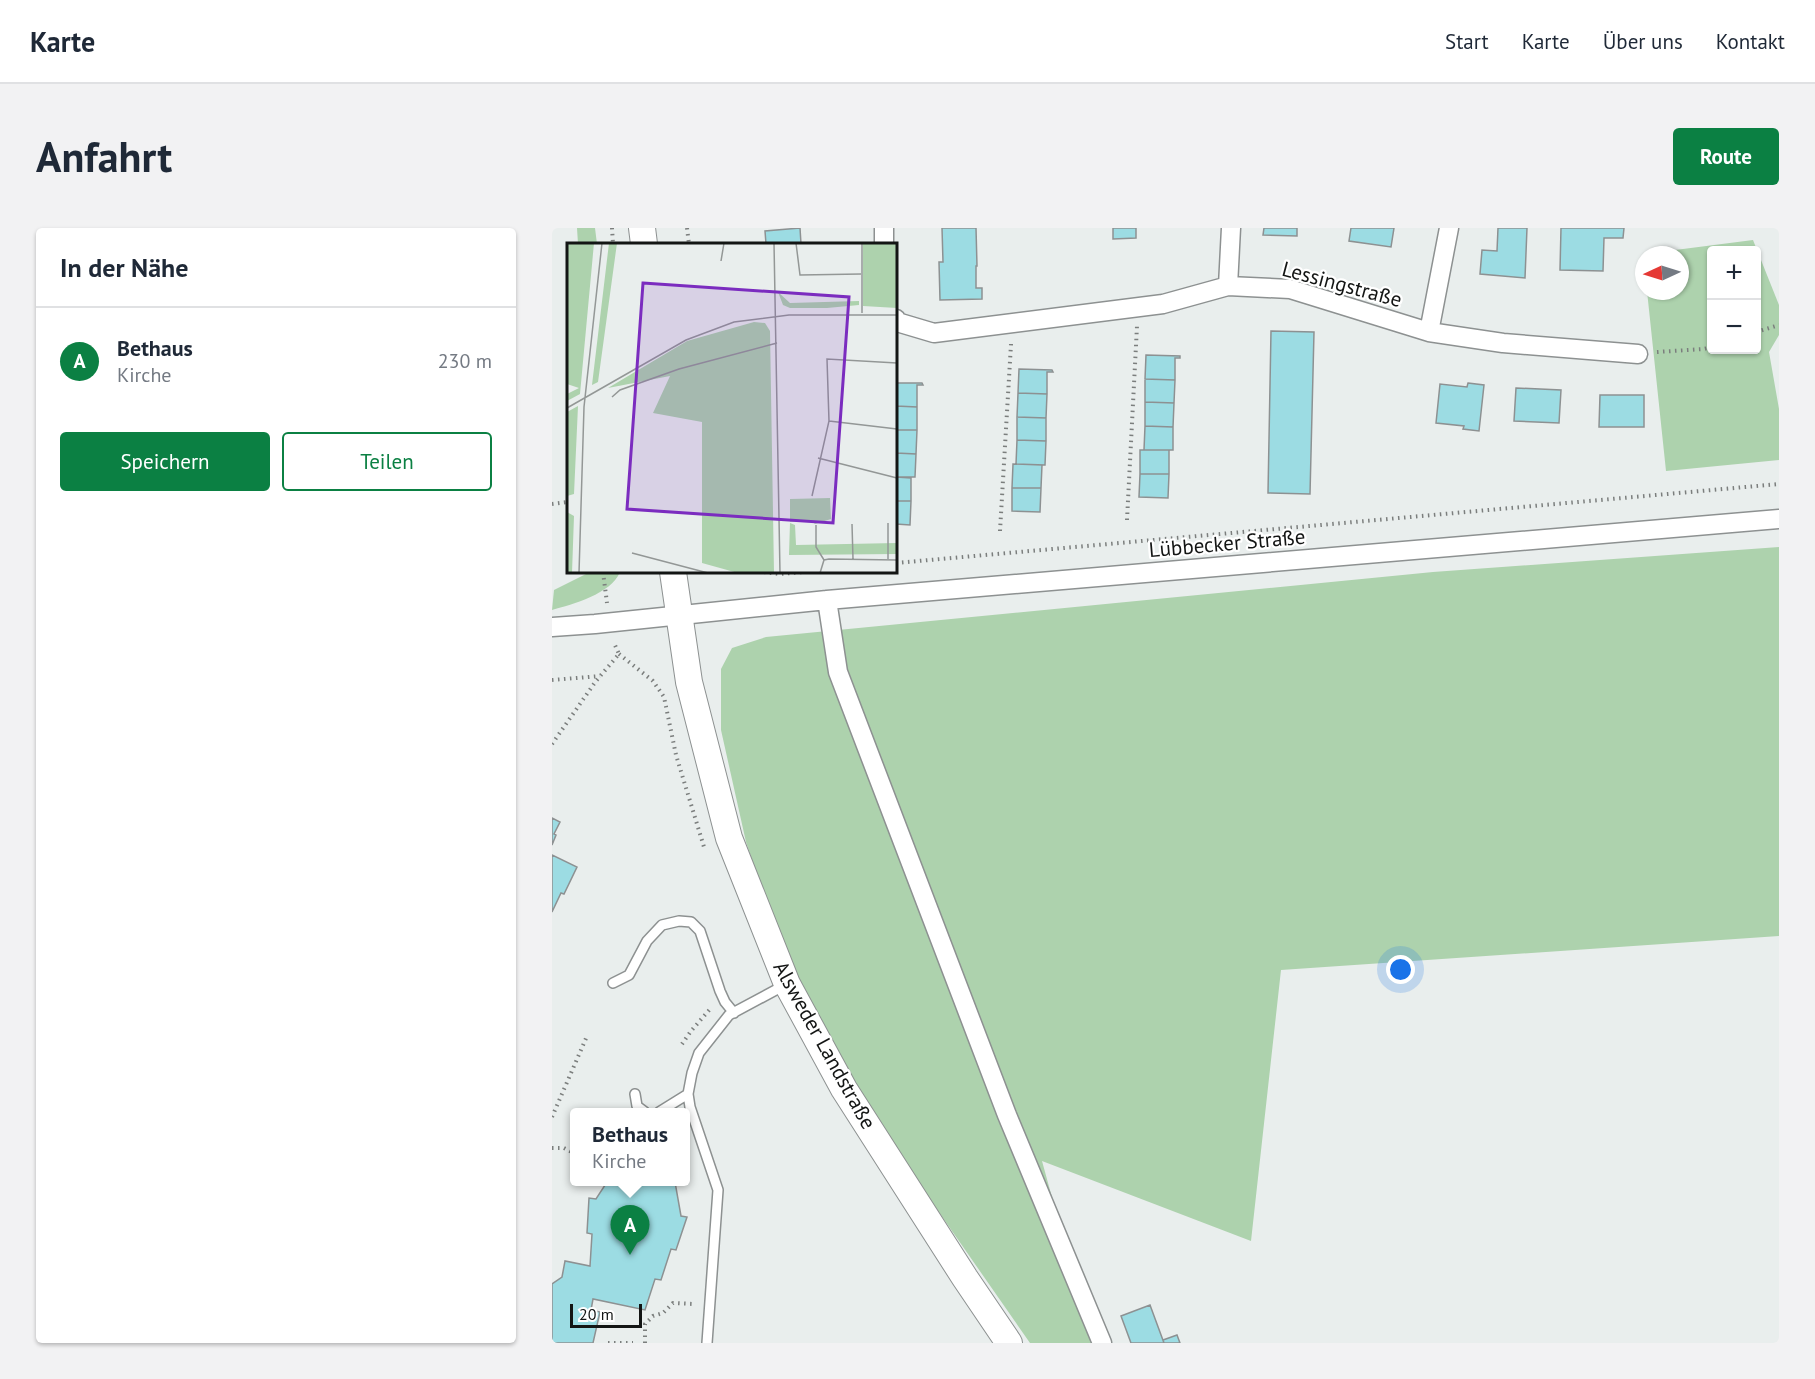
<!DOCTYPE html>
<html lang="de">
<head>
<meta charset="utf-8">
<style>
	:root { --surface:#fff; --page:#f2f2f3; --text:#1f2937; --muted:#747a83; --line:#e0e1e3; --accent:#0b8043 }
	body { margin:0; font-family:"PT Sans",sans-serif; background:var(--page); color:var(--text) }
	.controls { position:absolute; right:18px; top:18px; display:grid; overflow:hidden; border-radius:6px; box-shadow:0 2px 4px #0004 }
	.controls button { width:54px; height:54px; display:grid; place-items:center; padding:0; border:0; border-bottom:2px solid var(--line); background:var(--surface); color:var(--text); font:30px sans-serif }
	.compass { position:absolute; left:1083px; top:18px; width:54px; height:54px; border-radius:50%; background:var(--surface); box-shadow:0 2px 4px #0004; rotate:266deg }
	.scale { position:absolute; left:18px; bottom:15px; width:72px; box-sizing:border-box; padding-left:6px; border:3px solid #131514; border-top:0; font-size:16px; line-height:21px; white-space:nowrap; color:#131514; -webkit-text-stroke:4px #fff; paint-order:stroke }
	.you { position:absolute; left:849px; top:742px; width:21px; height:21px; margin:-15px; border:4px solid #fff; border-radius:50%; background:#1a73e8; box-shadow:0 0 0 9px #1a73e833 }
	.badge { display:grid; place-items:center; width:39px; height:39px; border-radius:50%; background:var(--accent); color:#fff; font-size:20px; font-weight:700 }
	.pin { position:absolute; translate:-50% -50px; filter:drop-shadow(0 2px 3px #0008) }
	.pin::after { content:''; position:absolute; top:32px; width:21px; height:18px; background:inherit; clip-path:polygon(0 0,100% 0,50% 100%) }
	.popup { position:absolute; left:18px; top:880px; width:120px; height:78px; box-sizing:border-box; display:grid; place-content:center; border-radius:6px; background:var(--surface); filter:drop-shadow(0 2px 4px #0005); font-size:20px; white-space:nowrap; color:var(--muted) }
	.popup b { font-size:22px; color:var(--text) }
	.popup::after { content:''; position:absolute; left:50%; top:100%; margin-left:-12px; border:12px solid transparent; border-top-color:var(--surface) }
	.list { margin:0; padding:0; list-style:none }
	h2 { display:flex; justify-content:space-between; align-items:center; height:78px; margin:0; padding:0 24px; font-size:26px }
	h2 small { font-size:20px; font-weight:400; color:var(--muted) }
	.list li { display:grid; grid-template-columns:39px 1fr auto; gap:18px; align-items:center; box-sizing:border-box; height:108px; padding:0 24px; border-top:2px solid var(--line) }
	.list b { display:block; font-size:22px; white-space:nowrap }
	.list p { margin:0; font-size:20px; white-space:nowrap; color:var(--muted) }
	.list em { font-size:20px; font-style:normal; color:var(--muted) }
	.actions { display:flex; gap:12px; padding:18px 24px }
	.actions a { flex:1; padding:14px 0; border:2px solid var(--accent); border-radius:6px; text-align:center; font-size:21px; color:var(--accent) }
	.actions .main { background:var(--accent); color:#fff }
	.map { position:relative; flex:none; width:1227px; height:1115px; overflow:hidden; border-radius:6px }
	header { display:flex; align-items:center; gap:36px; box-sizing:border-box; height:84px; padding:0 30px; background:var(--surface); border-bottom:2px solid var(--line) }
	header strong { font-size:28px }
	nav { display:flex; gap:33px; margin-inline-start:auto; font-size:21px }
	.intro { display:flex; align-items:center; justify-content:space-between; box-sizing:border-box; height:144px; padding:0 36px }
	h1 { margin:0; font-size:42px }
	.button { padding:15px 27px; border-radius:6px; background:var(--accent); color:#fff; font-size:21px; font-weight:700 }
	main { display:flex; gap:36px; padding:0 36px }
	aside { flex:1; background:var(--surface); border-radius:6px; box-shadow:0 2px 4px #0004 }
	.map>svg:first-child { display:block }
	.green { fill:#add2ad; fill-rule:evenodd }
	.building { fill:#9cdce3; stroke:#8d9192; stroke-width:1.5 }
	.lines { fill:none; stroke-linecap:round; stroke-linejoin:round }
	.service-casing { stroke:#8d9191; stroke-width:12 }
	.minor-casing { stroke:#8d9191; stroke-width:21 }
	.secondary-casing { stroke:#8d9191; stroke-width:28 }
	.path { stroke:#7b7e7d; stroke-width:4; stroke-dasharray:1.5 4.5; stroke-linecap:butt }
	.service { stroke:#fff; stroke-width:9 }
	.minor { stroke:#fff; stroke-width:18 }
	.secondary { stroke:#fff; stroke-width:26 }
	.labels { text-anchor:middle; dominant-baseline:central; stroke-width:4.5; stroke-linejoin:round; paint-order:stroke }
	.street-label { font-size:21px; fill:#131514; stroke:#fff }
	.inset-road { fill:none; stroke:#939796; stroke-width:1.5 }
	.view { fill:#7b2cbf; fill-opacity:0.15; stroke:#7b2cbf; stroke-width:3 }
	.inset-edge { fill:none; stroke:#131514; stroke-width:3 }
</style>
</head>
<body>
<header>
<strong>Karte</strong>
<nav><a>Start</a><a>Karte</a><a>Über uns</a><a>Kontakt</a></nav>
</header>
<div class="intro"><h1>Anfahrt</h1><a class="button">Route</a></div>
<main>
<aside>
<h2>In der Nähe<small></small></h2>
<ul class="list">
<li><span class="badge">A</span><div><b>Bethaus</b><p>Kirche</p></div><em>230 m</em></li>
</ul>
<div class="actions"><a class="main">Speichern</a><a>Teilen</a></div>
</aside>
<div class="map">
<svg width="1227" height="1115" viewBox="0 0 1227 1115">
	<rect width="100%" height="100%" fill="#e9eeed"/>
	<path class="green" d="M25,0H43L45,16H26Z
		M1201,12L1227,77V107L1217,124L1227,181V232L1114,243L1095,63H1128V27H1092V30V26ZM1204,22V122H1160V22Z
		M1227,319V708L729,742L699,1013L490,933L540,1115H478L299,858L238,744L194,614L169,502V441L180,420L214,409L881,344Z
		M38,344H68C59,366 21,376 0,382L2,362Z"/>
	<path class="building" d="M248,0L249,16H214L213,3Z
		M390,0H424L425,38H424V60H430V71L388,72L387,34H391Z
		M561,0H584V10L561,11Z
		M712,0H745V8L711,7Z
		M799,0H842L839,19L797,13Z
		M946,0H975L973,50L928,46L930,22L945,23Z
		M1009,0H1072L1071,10H1052L1051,43L1008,42Z
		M719,103L762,104L758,266L716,265Z
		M594,127L628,128V130H623V152L593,151Z
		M467,141L500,142L501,144H495V166L466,165Z
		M593,151L623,152L622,175L593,174Z
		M344,155H370L371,157H365V179L344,178Z
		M916,155L932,157L927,203L911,201L912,198L884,195L888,156L915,159Z
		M964,160L1009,162L1007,195L962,193Z
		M466,165L495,166L494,190L465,189Z
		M1048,167H1092V199H1047Z
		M593,174L622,175L621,199L593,198Z
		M344,178L365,179V202H344Z
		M465,189L494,190V213L465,212Z
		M593,198L621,199V222H592Z
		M344,202H365L364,226L344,225Z
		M465,212L494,213L493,237L464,236Z
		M588,222H617V246H588Z
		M344,225L364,226L363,249H344Z
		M461,236L490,237L489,260H460Z
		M588,246H617L616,270L587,269Z
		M344,249L359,250V273H344Z
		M460,260H489L488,284L460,283Z
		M344,273H359L358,297L344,296Z
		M0,590L8,594L2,606L4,607L0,617Z
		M0,627L25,639L12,666L9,665L0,684Z
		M55,954H123L129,988L135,989L124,1022L119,1021L109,1052L103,1051L93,1082L41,1071L39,1082L48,1084L41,1115H0V1056L10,1049L13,1033L38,1038L40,1006L35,1005L37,970L44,971Z
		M598,1077L612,1115H579L569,1088Z
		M625,1107L628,1115H612L611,1112Z"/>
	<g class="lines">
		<defs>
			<path id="service" d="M61,755L77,747L95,713L110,697L127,693L139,694L148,703L168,763L173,774L182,785
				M83,866L85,878L93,884
				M107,884L136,866
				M155,1115L166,962L138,879L136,866L140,845L147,825L177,787L233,757"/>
			<path id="minor" d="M332,16V0
				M676,58L679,0
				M344,91L345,94L382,105L611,76L676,58L738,61L877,104L951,115L1086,126
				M877,104L897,0
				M275,372L286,444L455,887L550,1115
				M0,399L43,396L275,372L1227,291"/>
			<path id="secondary" d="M90,0L92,16
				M121,344L137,454L177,610L235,756L292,861L413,1050L457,1115"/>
		</defs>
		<use href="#service" class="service-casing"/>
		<use href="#minor" class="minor-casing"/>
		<use href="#secondary" class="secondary-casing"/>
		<path class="path" d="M60,0L61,16
			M135,0L137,16
			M1204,104L1227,97
			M1105,124L1152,121L1160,119
			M0,276L16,274
			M575,292L585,98
			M448,303L459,116
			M344,335L1227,256
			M51,344L55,375
			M212,344L227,346L252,344
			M67,426L101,453L112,469L124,527L152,619
			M0,452L48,448
			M0,516L44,453L67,426L62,415
			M130,816L139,803L159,780
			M0,889L35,808
			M0,920H12L22,925
			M56,1115H81
			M93,1115V1096L101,1088L111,1085L121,1075L142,1076"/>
		<use href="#service" class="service"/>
		<use href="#minor" class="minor"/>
		<use href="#secondary" class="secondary"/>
	</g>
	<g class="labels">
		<g class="street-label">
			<text transform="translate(790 56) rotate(15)">Lessingstraße</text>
			<text transform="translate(675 315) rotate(-5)">Lübbecker Straße</text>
			<text transform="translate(273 817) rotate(61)">Alsweder Landstraße</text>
		</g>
	</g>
	<g transform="translate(15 15)">
		<rect width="330" height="330" fill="#e9eeed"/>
		<path d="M0,0H27L13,151L0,158V151L12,145L0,141ZM42,0H50L31,139L25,142ZM296,0H330V65L296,63ZM211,49L223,60L292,58V62L260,65H223L216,62ZM187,79L198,80L203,88L207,330H171L135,320V179L86,170L103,133L41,145L120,98ZM11,163L7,251L0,253V169ZM263,255L264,276L248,281L243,277L223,279V256ZM0,269L7,273L5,330H0ZM223,280L228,282L229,302L330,300V311L222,312Z" fill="#add2ad"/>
		<path class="inset-road" d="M207,0L213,330M229,0L233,32L294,31M154,18L157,0M295,70V0M45,154L53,147L112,126L210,100M0,165L119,97L167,79L222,72H330M262,178L330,186M251,215L330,235M245,253L262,178L260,116L330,120M321,280V316M285,281L286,316M249,282V304L257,317M65,310L141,330M12,330L17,164L35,0M253,330L257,317L262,316L330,317"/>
		<path class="view" d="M76,40L282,54L266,280L60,266Z"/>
		<rect width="330" height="330" class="inset-edge"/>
	</g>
</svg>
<div class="controls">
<button>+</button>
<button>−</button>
</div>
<svg class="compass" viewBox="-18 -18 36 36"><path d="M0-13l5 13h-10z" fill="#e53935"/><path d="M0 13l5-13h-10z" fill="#747a83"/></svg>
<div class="scale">20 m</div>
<div class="you"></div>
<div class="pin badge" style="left:78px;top:1027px">A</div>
<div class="popup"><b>Bethaus</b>Kirche</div>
</div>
</main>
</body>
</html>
